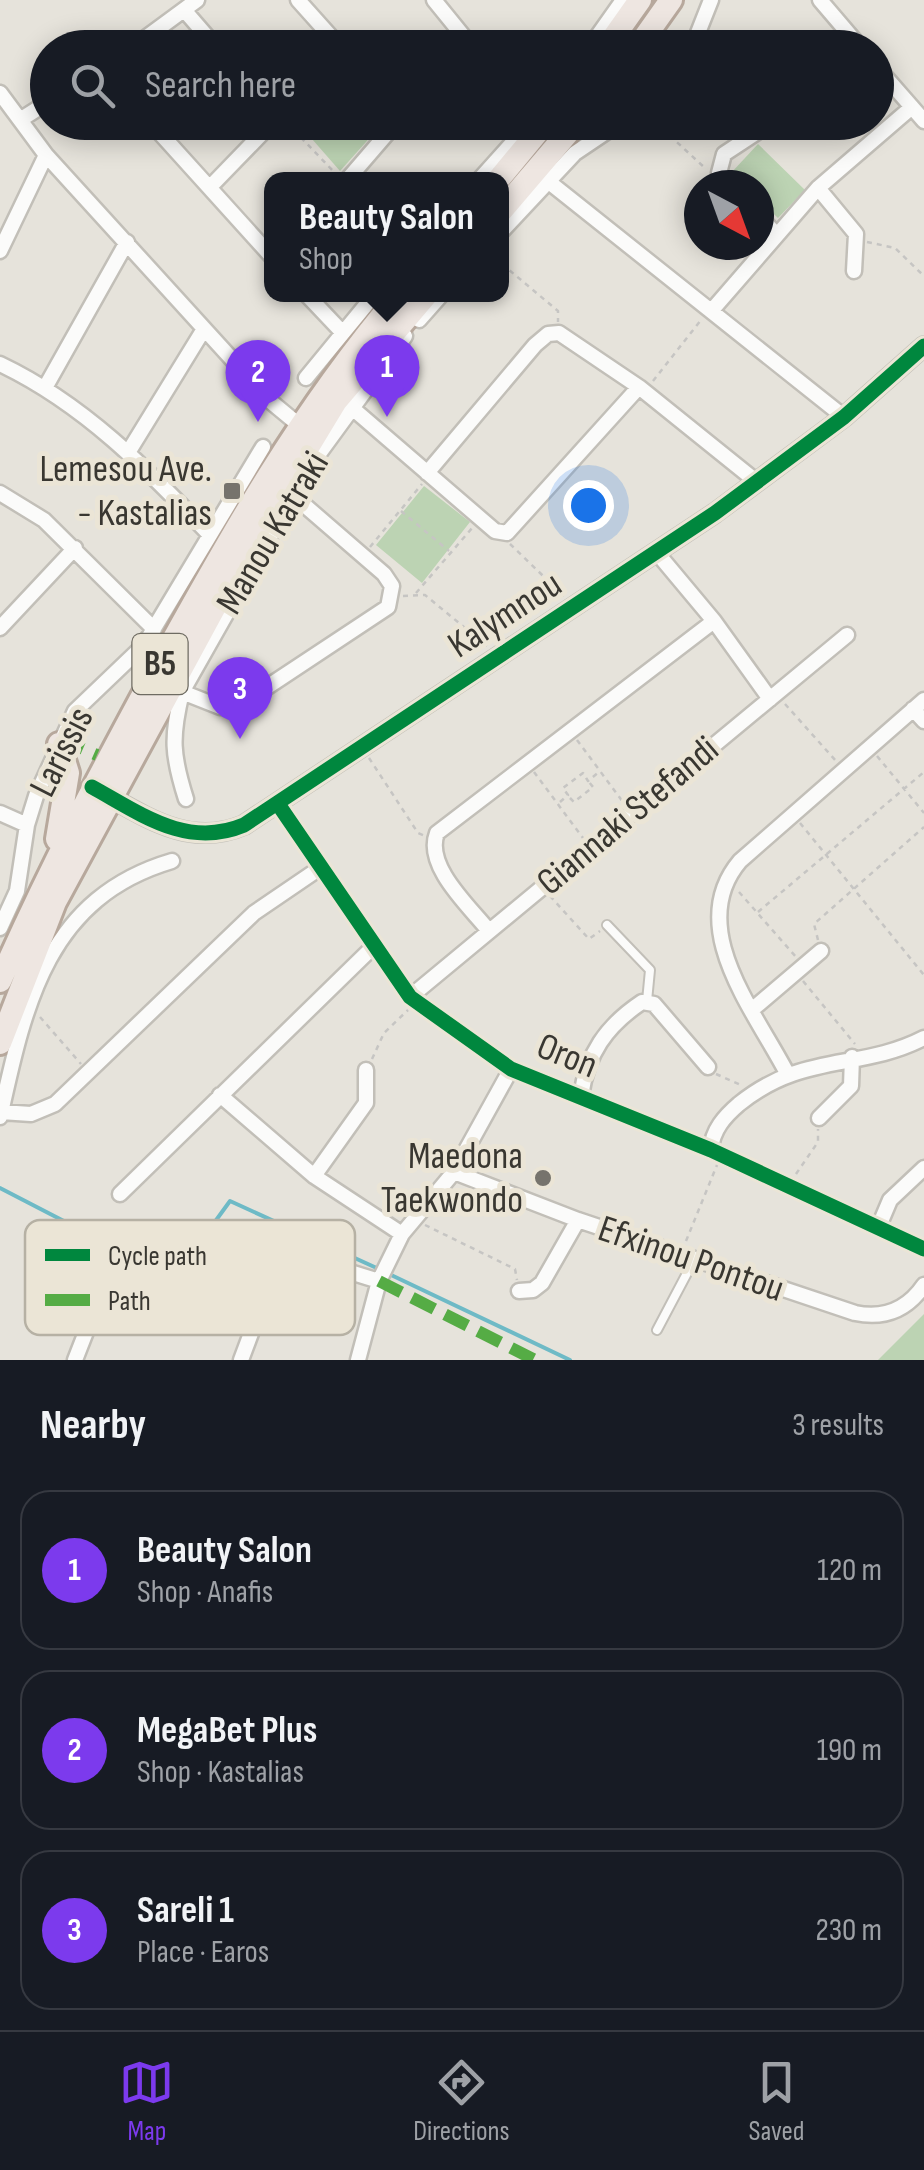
<!DOCTYPE html>
<html lang="en">
<head>
<meta charset="utf-8">
<style>
	:root { --surface:#171b24; --page:#242831; --text:#f1f3f6; --muted:#9ea1a6; --line:#363941; --accent:#7c3aed }
	body { margin:0; font-family:"Sofia Sans Condensed",sans-serif; background:var(--page); color:var(--text) }
	.compass { position:absolute; left:684px; top:170px; width:90px; height:90px; border-radius:50%; background:var(--surface); box-shadow:0 5px 25px #0003; rotate:139deg }
	.you { position:absolute; left:588px; top:505px; width:35px; height:35px; margin:-25px; border:8px solid #fff; border-radius:50%; background:#1a73e8; box-shadow:0 0 0 15px #1a73e833 }
	.badge { display:grid; place-items:center; width:65px; height:65px; border-radius:50%; background:var(--accent); color:#fff; font-size:32px; font-weight:700 }
	.pin { position:absolute; translate:-50% -82px; filter:drop-shadow(0 2px 5px #0008) }
	.pin::after { content:''; position:absolute; top:52px; width:35px; height:30px; background:inherit; clip-path:polygon(0 0,100% 0,50% 100%) }
	.popup { position:absolute; left:264px; top:172px; width:245px; height:130px; box-sizing:border-box; display:grid; place-content:center; border-radius:20px; background:var(--surface); filter:drop-shadow(0 2px 8px #0005); font-size:32px; white-space:nowrap; color:var(--muted) }
	.popup b { font-size:38px; color:var(--text) }
	.popup::after { content:''; position:absolute; left:50%; top:100%; margin-left:-20px; border:20px solid transparent; border-top-color:var(--surface) }
	.list { margin:0; padding:0; list-style:none }
	h2 { display:flex; justify-content:space-between; align-items:center; height:130px; margin:0; padding:0 40px; font-size:42px }
	h2 small { font-size:32px; font-weight:400; color:var(--muted) }
	.list li { display:grid; grid-template-columns:65px 1fr auto; gap:30px; align-items:center; box-sizing:border-box; height:160px; margin:0 20px 20px; padding:0 20px; border:2px solid var(--line); border-radius:30px }
	.list b { display:block; font-size:38px; white-space:nowrap }
	.list p { margin:0; font-size:32px; white-space:nowrap; color:var(--muted) }
	.list em { font-size:32px; font-style:normal; color:var(--muted) }
	.icon { flex:none; width:55px; height:55px; fill:none; stroke:currentColor; stroke-width:2; stroke-linecap:round; stroke-linejoin:round }
	.map { position:relative; flex:none; width:924px; height:1360px; overflow:hidden }
	.search { position:absolute; background:var(--surface); box-shadow:0 5px 25px #0003; left:30px; right:30px; top:30px; height:110px; display:flex; align-items:center; gap:25px; box-sizing:border-box; padding:0 35px; border-radius:55px; color:var(--muted); font-size:38px }
	.sheet { height:670px; background:var(--surface) }
	nav { display:flex; justify-content:space-around; align-items:center; box-sizing:border-box; height:140px; border-top:2px solid var(--line); background:var(--surface); font-size:28px; color:var(--muted) }
	nav a { display:grid; justify-items:center; gap:5px }
	nav .on { color:var(--accent) }
	.map>svg:first-child { display:block }
	.green { fill:#bcd3b3 }
	.lines { fill:none; stroke-linecap:round; stroke-linejoin:round }
	.stream { stroke:#6ebac6; stroke-width:4 }
	.service-casing { stroke:#c2bfb8; stroke-width:12 }
	.minor-casing { stroke:#c2bfb8; stroke-width:19 }
	.tertiary-casing { stroke:#c2bfb8; stroke-width:22 }
	.primary-casing { stroke:#b7a89c; stroke-width:28 }
	.path { stroke:#c6c5c3; stroke-width:2.5; stroke-dasharray:5 5; stroke-linecap:butt }
	.service { stroke:#fbfbfa; stroke-width:8 }
	.minor { stroke:#fbfbfa; stroke-width:14 }
	.tertiary { stroke:#fbfbfa; stroke-width:18 }
	.primary { stroke:#eee6e1; stroke-width:22 }
	.quiet { stroke:#55ac45; stroke-width:12; stroke-dasharray:25 12; stroke-linecap:butt }
	.cycleway-casing { stroke:#ebe5d6; stroke-width:21 }
	.cycleway { stroke:#00873e; stroke-width:15 }
	.poi-dot { fill:#76736c; stroke:#ebe5d6; stroke-width:4 }
	.labels { text-anchor:middle; dominant-baseline:central; stroke-width:10; stroke-linejoin:round; paint-order:stroke }
	.shield { fill:#ebe5d6; stroke:#6e6b62; stroke-width:2.5 }
	.shield-label { font-size:35px; font-weight:bold; fill:#393731 }
	.poi-label { font-size:38px; fill:#393731; stroke:#ebe5d6; text-anchor:end }
	.street-label { font-size:38px; fill:#393731; stroke:#ebe5d6 }
	.key { fill:#ebe5d6; stroke:#b6b1a4; stroke-width:2.5 }
	.key-label { font-size:28px; fill:#393731 }
</style>
</head>
<body>
<div class="map">
<svg width="924" height="1360" viewBox="0 0 924 1360">
	<rect width="100%" height="100%" fill="#e6e3db"/>
	<path class="green" d="M298,123H383L340,171Z
		M758,144L805,190L778,218L759,200V185H744L731,173Z
		M424,486L470,522L422,583L376,545Z
		M924,1314V1360H878Z"/>
	<g class="lines">
		<path class="stream" d="M0,1188L174,1278L230,1201L381,1270
			M389,1274L570,1360"/>
		<defs>
			<path id="service" d="M607,925L650,970L647,1001
				M657,1330L694,1260"/>
			<path id="minor" d="M298,0L341,48
				M434,0L473,48
				M820,0L861,48
				M185,11L217,48
				M132,48L197,0
				M589,48L623,0
				M692,48L711,0
				M876,66L924,121
				M0,93L46,155L270,401L305,430
				M20,120L48,102
				M150,122L272,257
				M347,180L397,122
				M479,180L531,122
				M549,182L844,417
				M728,185L719,173L724,154L768,125
				M210,187L273,122
				M818,188L856,234L854,271
				M759,216L775,233
				M502,231L575,153L621,122
				M0,251L46,155
				M306,294L342,332
				M713,309L818,188L912,107
				M419,320L442,294
				M0,364C84,404 146,468 209,534
				M306,378L375,294
				M46,386L127,242
				M351,407L495,531L507,533L639,387
				M129,451L204,329
				M427,473L535,345L548,334L559,333L639,387L757,482
				M0,493L44,520L154,629
				M658,554L714,621L770,699
				M0,628L75,548
				M182,692L220,707H237L388,607L392,586L384,574L295,497
				M913,709L924,721
				M186,799C172,755 171,737 182,692L310,466L405,336
				M278,804L410,997L511,1069L711,1150L924,1249
				M0,813L27,825
				M0,928L17,891L27,825L36,796L75,711L144,645L263,447
				M489,931C470,907 424,866 437,833L714,621
				M410,997L847,635
				M754,1008L821,951
				M788,1075C755,1011 684,927 740,861L924,700
				M220,1095L314,1176L402,1234
				M581,1096C587,1054 606,1026 642,1002L654,1004L708,1067
				M1,1112L31,1114L55,1104L254,913L320,868
				M0,1117C25,1004 47,898 172,861
				M819,1118L851,1086L852,1057
				M711,1150C712,1130 725,1116 739,1104C803,1052 860,1071 924,1038
				M454,1172L578,1220L855,1313C884,1319 907,1310 924,1285
				M314,1176L366,1103V1070
				M120,1194L372,948
				M879,1226L890,1200L924,1168
				M519,1291L533,1290L542,1283L578,1220
				M75,1360L93,1314
				M241,1360L280,1256L292,1254L379,1281
				M358,1360L379,1281L402,1234L454,1172L511,1069"/>
			<path id="tertiary" d="M101,792C148,818 190,848 244,825L715,513L844,417L924,346"/>
			<path id="primary" d="M606,48L640,0
				M637,48L671,0
				M498,180L546,122
				M502,210L577,122
				M57,839L68,773L59,744
				M0,981C47,874 101,772 157,669C231,535 300,412 400,294
				M0,1043L55,902L244,553L336,401L427,294"/>
		</defs>
		<use href="#service" class="service-casing"/>
		<use href="#minor" class="minor-casing"/>
		<use href="#tertiary" class="tertiary-casing"/>
		<use href="#primary" class="primary-casing"/>
		<path class="path" d="M655,122L705,168
			M287,123L337,175
			M867,242L895,248L924,276
			M502,264L558,311V322
			M653,381L701,320
			M401,511L449,551
			M510,544L565,597
			M370,547L422,484
			M416,593L473,527
			M403,596L425,595L487,646
			M785,704L836,761
			M577,740L623,802
			M877,756L924,813
			M369,758L418,833L425,836
			M534,772L583,838
			M570,798L574,802L593,787L589,782
			M560,802L568,795L563,788L583,773L588,781L599,772
			M800,823L924,975
			M739,892L796,957
			M550,896L589,939L600,931
			M758,912L924,772
			M818,940L814,924L924,827
			M803,981L855,1044
			M40,1017L81,1064
			M372,1059L384,1033L408,1010
			M716,1074L741,1085
			M796,1174L818,1142V1129
			M425,1225L515,1269L517,1280
			M686,1241L717,1165"/>
		<use href="#service" class="service"/>
		<use href="#minor" class="minor"/>
		<use href="#tertiary" class="tertiary"/>
		<use href="#primary" class="primary"/>
		<path class="quiet" d="M59,744H72L97,755
			M379,1281L535,1360"/>
		<defs>
			<path id="cycleway" d="M92,787C141,814 187,849 244,825L715,513L844,417L924,346
				M278,804L410,997L511,1069L711,1150L924,1249"/>
		</defs>
		<use href="#cycleway" class="cycleway-casing"/>
		<use href="#cycleway" class="cycleway"/>
	</g>
	<g class="poi-dot">
		<rect x="222" y="481" width="20" height="20" rx="5"/>
		<circle cx="543" cy="1178" r="10"/>
	</g>
	<g class="labels">
		<rect class="shield" x="132.5" y="634" width="55" height="60" rx="8"/>
		<g class="shield-label">
			<text x="160" y="664">B5</text>
		</g>
		<g class="poi-label">
			<text x="212" y="469">Lemesou Ave.<tspan x="212" dy="44">- Kastalias</tspan></text>
			<text x="523" y="1156">Maedona<tspan x="523" dy="44">Taekwondo</tspan></text>
		</g>
		<g class="street-label">
			<text transform="translate(273 533) rotate(-59)">Manou Katraki</text>
			<text transform="translate(505 615) rotate(-33)">Kalymnou</text>
			<text transform="translate(62 752) rotate(-63)">Larissis</text>
			<text transform="translate(628 816) rotate(-40)">Giannaki Stefandi</text>
			<text transform="translate(567 1056) rotate(22)">Oron</text>
			<text transform="translate(691 1259) rotate(19)">Efxinou Pontou</text>
		</g>
	</g>
	<rect x="25" y="1220" width="330" height="115" rx="15" class="key"/>
	<rect x="45" y="1249" width="45" height="12" fill="#00873e"/>
	<rect x="45" y="1294" width="45" height="12" fill="#55ac45"/>
	<g class="key-label">
		<text x="108" y="1265">Cycle path</text>
		<text x="108" y="1310">Path</text>
	</g>
</svg>
<svg class="compass" viewBox="-18 -18 36 36"><path d="M0-13l5 13h-10z" fill="#e53935"/><path d="M0 13l5-13h-10z" fill="#9ea1a6"/></svg>
<div class="you"></div>
<div class="pin badge" style="left:387px;top:417px">1</div>
<div class="popup"><b>Beauty Salon</b>Shop</div>
<div class="pin badge" style="left:258px;top:422px">2</div>
<div class="pin badge" style="left:240px;top:739px">3</div>
<div class="search"><svg class="icon" aria-label="search" viewBox="0 0 24 24"><circle cx="10" cy="10" r="6"/><path d="M15 15l6 6"/></svg>Search here</div>
</div>
<section class="sheet">
<h2>Nearby<small>3 results</small></h2>
<ul class="list">
<li><span class="badge">1</span><div><b>Beauty Salon</b><p>Shop · Anafis</p></div><em>120 m</em></li>
<li><span class="badge">2</span><div><b>MegaBet Plus</b><p>Shop · Kastalias</p></div><em>190 m</em></li>
<li><span class="badge">3</span><div><b>Sareli 1</b><p>Place · Earos</p></div><em>230 m</em></li>
</ul>
</section>
<nav>
<a class="on"><svg class="icon" aria-label="map" viewBox="0 0 24 24"><path d="M3 6l6-2 6 2 6-2v14l-6 2-6-2-6 2zM9 4v14M15 6v14"/></svg>Map</a>
<a><svg class="icon" aria-label="directions" viewBox="0 0 24 24"><path d="M12 3l9 9-9 9-9-9zM9 14v-3h6M13 9l2 2-2 2"/></svg>Directions</a>
<a><svg class="icon" aria-label="saved" viewBox="0 0 24 24"><path d="M7 4h10v16l-5-4-5 4z"/></svg>Saved</a>
</nav>
</body>
</html>
